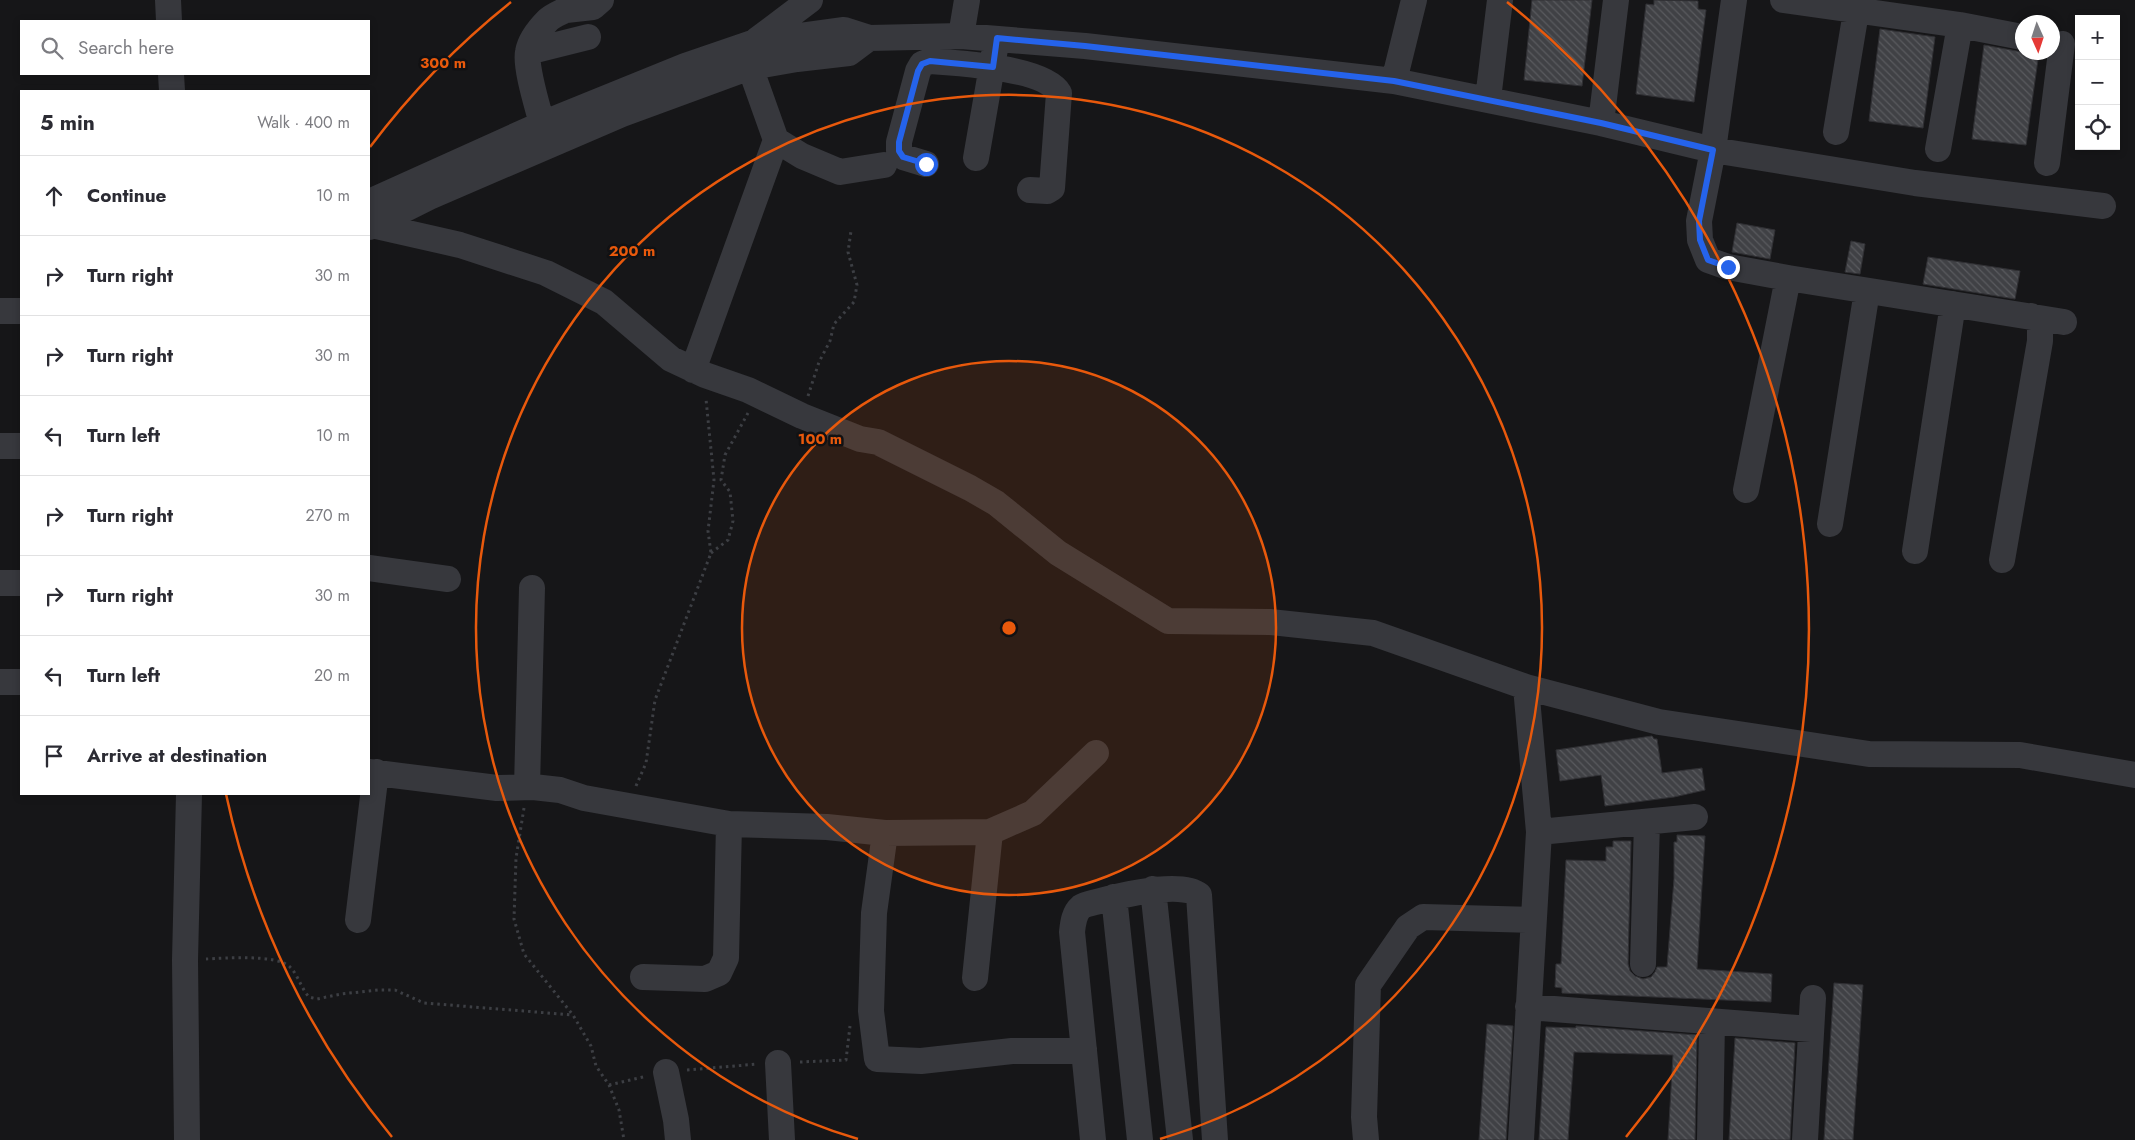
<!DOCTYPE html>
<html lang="en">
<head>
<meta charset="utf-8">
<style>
	:root { --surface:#fff; --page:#f7f7f7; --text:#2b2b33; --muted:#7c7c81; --line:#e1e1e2 }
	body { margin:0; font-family:Jost,sans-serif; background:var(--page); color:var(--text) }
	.controls { position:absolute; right:15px; top:15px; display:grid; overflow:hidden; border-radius:0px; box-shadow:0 2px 8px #0003 }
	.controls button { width:45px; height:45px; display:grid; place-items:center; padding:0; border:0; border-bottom:1px solid var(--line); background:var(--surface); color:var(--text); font:25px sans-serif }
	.compass { position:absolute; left:2015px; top:15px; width:45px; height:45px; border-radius:50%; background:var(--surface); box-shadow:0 2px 8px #0003; rotate:177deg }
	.stop { position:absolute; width:15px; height:15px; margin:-11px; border:4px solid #2563eb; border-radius:50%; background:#fff }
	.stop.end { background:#2563eb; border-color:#fff; box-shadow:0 1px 5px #0008 }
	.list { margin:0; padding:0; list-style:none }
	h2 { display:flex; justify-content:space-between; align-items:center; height:65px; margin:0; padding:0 20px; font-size:21px }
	h2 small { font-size:16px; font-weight:400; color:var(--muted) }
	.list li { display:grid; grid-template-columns:32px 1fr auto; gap:15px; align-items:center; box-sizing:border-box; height:80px; padding:0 20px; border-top:1px solid var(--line) }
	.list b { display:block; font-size:19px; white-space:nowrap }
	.list em { font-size:16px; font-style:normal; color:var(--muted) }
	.icon { flex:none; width:28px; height:28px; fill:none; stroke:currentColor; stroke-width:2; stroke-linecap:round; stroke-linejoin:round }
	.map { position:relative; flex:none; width:2135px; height:1140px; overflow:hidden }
	.search { position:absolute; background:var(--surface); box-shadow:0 2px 8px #0003; left:20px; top:20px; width:350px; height:55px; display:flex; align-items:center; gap:12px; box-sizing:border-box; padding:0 18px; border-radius:0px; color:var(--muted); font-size:19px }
	.panel { position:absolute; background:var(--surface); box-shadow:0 2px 8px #0003; left:20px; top:90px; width:350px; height:705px; border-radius:0px }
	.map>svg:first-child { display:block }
	.building { fill:url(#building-back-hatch); stroke:#303034 }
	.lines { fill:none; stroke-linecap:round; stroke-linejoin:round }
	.path { stroke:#3d3f44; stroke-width:3; stroke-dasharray:2.5 4; stroke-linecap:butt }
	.minor { stroke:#37383d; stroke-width:26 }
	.route { stroke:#2563eb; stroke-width:6 }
	.ring { fill:none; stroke:#e8590c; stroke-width:2.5 }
	.centre { fill:#e8590c; stroke:#111113; stroke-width:2.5 }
	.ring-label { font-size:15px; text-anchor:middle; font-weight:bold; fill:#e8590c; stroke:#111113; stroke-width:5; stroke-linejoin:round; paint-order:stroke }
</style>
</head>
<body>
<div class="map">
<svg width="2135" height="1140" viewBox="0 0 2135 1140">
	<defs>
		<pattern id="building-back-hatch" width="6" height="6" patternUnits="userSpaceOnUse" patternTransform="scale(1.25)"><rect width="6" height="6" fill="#404145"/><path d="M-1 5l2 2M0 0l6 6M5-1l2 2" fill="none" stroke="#595a5e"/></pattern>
	</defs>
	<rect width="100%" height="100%" fill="#161618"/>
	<path class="building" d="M1532,0H1592L1582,86L1524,80Z
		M1654,0L1698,1V9L1706,10L1694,102L1636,94L1646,4L1654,5Z
		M1880,29L1935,37L1923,128L1869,121Z
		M1984,45L2022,52H2039L2026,145L1972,139Z
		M1737,223L1775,230L1770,259L1732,252Z
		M1851,241L1865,244L1860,274L1845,272Z
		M1928,257L2020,271L2015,299L1923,284Z
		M1652,736L1654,739H1657L1662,773L1702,768L1705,790L1674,797L1605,806L1601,775L1560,781L1556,750Z
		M1677,835L1705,836L1697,969L1772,974L1771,1002L1562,993V988L1555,987L1556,964H1561L1566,860L1606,861V847H1613V841H1631L1628,964L1630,971L1635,976L1643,979L1651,977L1655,972L1657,967H1667L1674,879V842H1677Z
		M1834,983L1863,985L1853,1140H1824Z
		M1487,1024L1513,1026L1506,1140H1479Z
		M1576,1026L1697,1035L1695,1140H1668L1673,1055L1574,1052L1568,1140H1539L1546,1027L1576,1028Z
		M1735,1038L1795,1043L1790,1140H1729Z"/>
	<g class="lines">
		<path class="path" d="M808,396L819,362L830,341L834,324L854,302L857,285L848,252L851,231
			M711,553L728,540L733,521L730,492L721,480L725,455L748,413
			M636,786L646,763L655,700L711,553L708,531L714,480L706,399
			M524,808L516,858L514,919L524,954L573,1015L591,1046L596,1066L609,1085L619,1110L624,1140
			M206,959C224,958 277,954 290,967C298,975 301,988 309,997L317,999L341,994L378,990H395L424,1003L573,1015
			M800,1062L846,1060L850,1026
			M687,1070L758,1064
			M609,1085L647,1076"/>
		<path class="minor" d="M168,0L169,21
			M1734,0L1713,150L1699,221L1700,240L1708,260L1728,267L1788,278L2064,322
			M1783,0L1960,25L2022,37
			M566,10L593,7L601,0
			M961,36L967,0
			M757,40L810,0
			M528,52L588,37
			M750,67L776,140L802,156L840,172L884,165
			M171,74L172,91
			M1394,81L1414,0
			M1488,99L1500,0
			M1601,123L1616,0
			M542,124C538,108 525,67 528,52C530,40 540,28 548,20C557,12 570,11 576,0
			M1836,132L1856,12
			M1938,149L1960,25
			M976,158L995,49
			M2047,163L2062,44
			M926,164L903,157L899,151V142L918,71L922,64L930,61C959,63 1045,68 1059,93L1052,188L1047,191L1030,190
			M369,202L542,124L685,66L755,42L844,30L869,38L961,36L1085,46L1394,81L1601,123L1713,150L1915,183L2103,206
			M372,225L460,245L546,273L604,302L671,359L705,375L748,390L802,416L860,439L878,442L970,488L996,503L1058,553L1168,621L1270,622L1373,633L1526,687L1659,722L1869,754L2020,755L2135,775
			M369,227L429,197L622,114L750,67L797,59L849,53L869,38
			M0,311H21
			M693,370L776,140
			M0,446H21
			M1746,490L1788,278
			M1830,524L1867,291
			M1915,551L1953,304
			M2002,560L2040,341V324L2031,316
			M369,568L448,579
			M0,583H21
			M0,682H21
			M369,772L497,788L533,787L560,790L584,798L729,824L827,827L885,833L990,832L1033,813L1096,753
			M527,787L532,588
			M1539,832L1695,817
			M885,833L874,913L871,1011L877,1059L921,1061L1012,1051H1059L1084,1049
			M1153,889L1180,1140
			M1114,897L1140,1140
			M358,920L376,772
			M1643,964L1647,822
			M643,977L705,979L719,973L726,958L729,824
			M975,978L990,832
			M1528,1007L1811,1029
			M778,1063L782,1140
			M666,1072L676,1120L678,1140
			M187,1140L185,960L189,794
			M1093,1140L1072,932C1073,923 1074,913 1081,907C1085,904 1092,903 1096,902C1118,896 1181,880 1199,895L1215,1140
			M1366,1140L1364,1117L1368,985L1408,927L1423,917L1533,920
			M1521,1140L1539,832L1526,687
			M1710,1140L1712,1021
			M1805,1140L1813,998"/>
	</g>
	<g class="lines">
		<path class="route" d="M926,164L903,157L899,151V142L918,71L922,64L930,61L993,67L997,38L1085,46L1394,81L1601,123L1713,150L1699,221L1700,240L1708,260L1728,267"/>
	</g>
	<circle cx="1009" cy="628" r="267" fill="#e8590c" fill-opacity=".12"/>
	<g class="ring">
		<circle cx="1009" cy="628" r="267"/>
		<path d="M858 1139A533 533 0 1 1 1160 1139"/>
		<path d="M392 1137A800 800 0 0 1 226 794M370 147A800 800 0 0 1 511 2M1507 2A800 800 0 0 1 1626 1137"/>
	</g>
	<circle cx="1009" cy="628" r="8" class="centre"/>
	<g class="ring-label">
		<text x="443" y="68">300 m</text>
		<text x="632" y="256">200 m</text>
		<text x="820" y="444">100 m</text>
	</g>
</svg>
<div class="controls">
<button>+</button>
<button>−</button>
<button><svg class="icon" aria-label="locate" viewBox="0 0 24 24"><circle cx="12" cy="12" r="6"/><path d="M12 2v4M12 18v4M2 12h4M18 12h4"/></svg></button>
</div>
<svg class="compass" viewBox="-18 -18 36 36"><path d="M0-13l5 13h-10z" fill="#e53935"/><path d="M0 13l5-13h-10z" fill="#7c7c81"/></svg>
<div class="stop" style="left:926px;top:164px"></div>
<div class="stop end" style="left:1728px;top:267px"></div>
<div class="search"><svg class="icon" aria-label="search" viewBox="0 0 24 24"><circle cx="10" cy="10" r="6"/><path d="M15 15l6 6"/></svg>Search here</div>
<section class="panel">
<h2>5 min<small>Walk · 400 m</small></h2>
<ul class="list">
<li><svg class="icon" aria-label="ahead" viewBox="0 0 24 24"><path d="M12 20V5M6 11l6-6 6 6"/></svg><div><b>Continue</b></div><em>10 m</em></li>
<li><svg class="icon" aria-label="right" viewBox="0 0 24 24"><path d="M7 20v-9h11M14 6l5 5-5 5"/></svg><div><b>Turn right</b></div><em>30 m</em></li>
<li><svg class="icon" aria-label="right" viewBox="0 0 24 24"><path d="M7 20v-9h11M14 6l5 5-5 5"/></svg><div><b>Turn right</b></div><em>30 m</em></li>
<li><svg class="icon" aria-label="left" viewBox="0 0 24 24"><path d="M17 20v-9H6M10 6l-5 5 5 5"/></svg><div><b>Turn left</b></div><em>10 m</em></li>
<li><svg class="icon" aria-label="right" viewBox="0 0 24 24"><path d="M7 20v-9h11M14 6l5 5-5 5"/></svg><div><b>Turn right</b></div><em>270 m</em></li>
<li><svg class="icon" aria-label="right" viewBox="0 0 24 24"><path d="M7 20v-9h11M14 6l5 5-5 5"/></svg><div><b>Turn right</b></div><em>30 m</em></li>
<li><svg class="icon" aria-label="left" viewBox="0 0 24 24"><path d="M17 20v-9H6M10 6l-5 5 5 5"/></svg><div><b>Turn left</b></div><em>20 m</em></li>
<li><svg class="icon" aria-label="arrive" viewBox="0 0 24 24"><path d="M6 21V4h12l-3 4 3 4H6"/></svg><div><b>Arrive at destination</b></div></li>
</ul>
</section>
</div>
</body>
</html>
